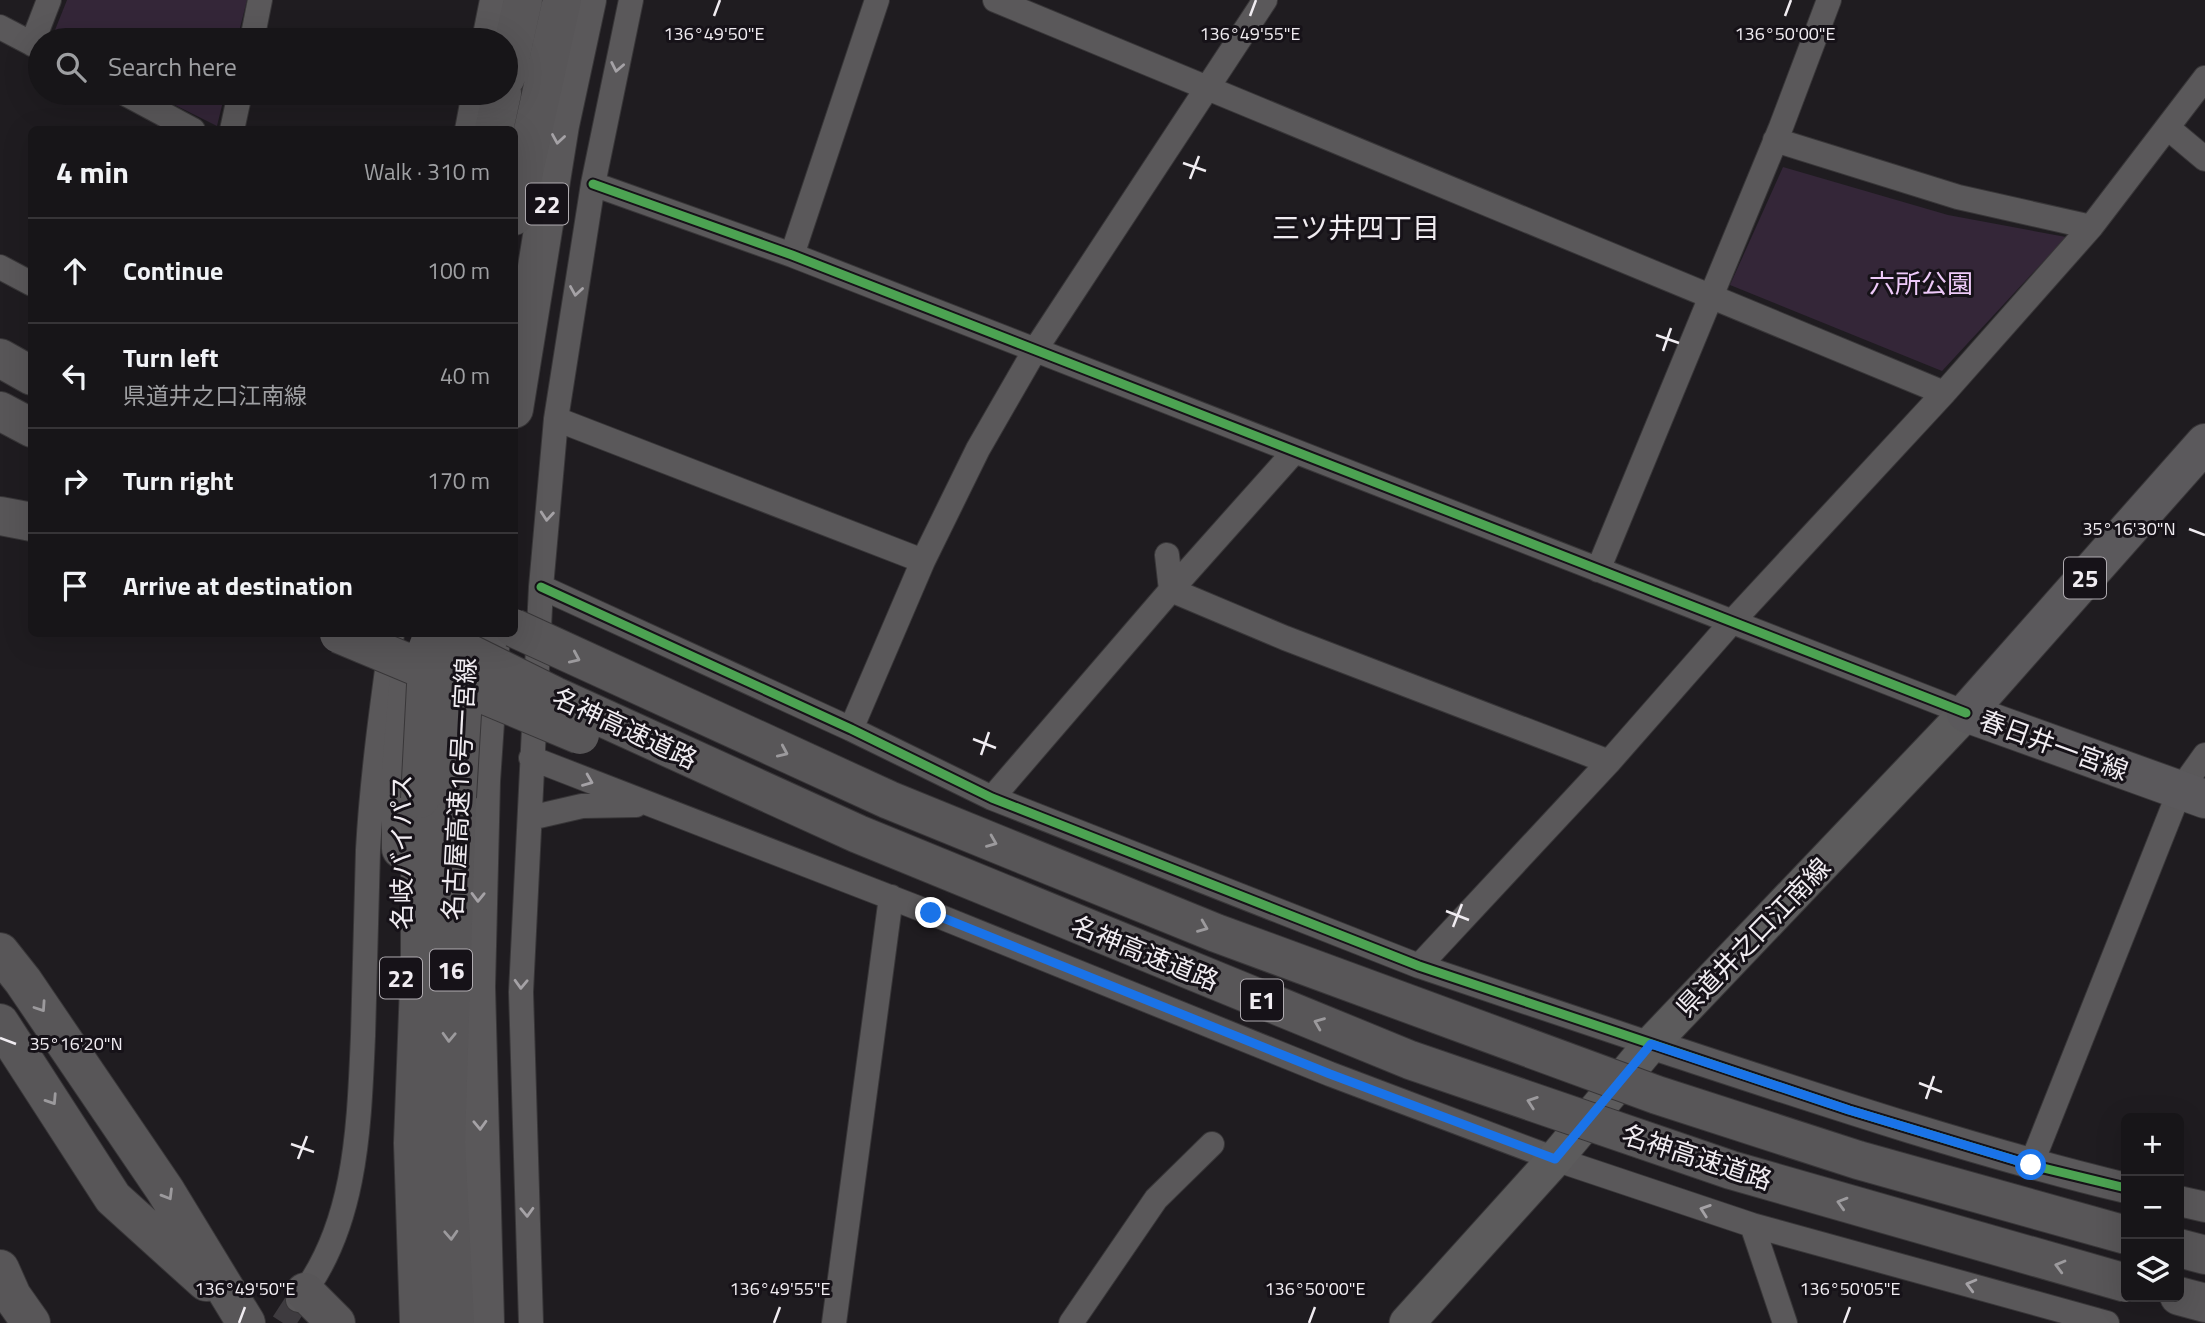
<!DOCTYPE html>
<html lang="en">
<head>
<meta charset="utf-8">
<style>
	:root { --surface:#171518; --page:#242225; --text:#f1f3f6; --muted:#9e9fa2; --line:#363437 }
	body { margin:0; font-family:"Titillium Web","Noto Sans JP",sans-serif; background:var(--page); color:var(--text) }
	.controls { position:absolute; right:21px; bottom:21px; display:grid; overflow:hidden; border-radius:10px; box-shadow:0 7px 28px #0002 }
	.controls button { width:63px; height:63px; display:grid; place-items:center; padding:0; border:0; border-bottom:2px solid var(--line); background:var(--surface); color:var(--text); font:35px sans-serif }
	.stop { position:absolute; width:21px; height:21px; margin:-16px; border:5px solid #1a73e8; border-radius:50%; background:#fff }
	.stop.end { background:#1a73e8; border-color:#fff; box-shadow:0 2px 7px #0008 }
	.list { margin:0; padding:0; list-style:none }
	h2 { display:flex; justify-content:space-between; align-items:center; height:91px; margin:0; padding:0 28px; font-size:30px }
	h2 small { font-size:23px; font-weight:400; color:var(--muted) }
	.list li { display:grid; grid-template-columns:46px 1fr auto; gap:21px; align-items:center; box-sizing:border-box; height:105px; padding:0 28px; border-top:2px solid var(--line) }
	.list b { display:block; font-size:26px; white-space:nowrap }
	.list p { margin:0; font-size:23px; white-space:nowrap; color:var(--muted) }
	.list em { font-size:23px; font-style:normal; color:var(--muted) }
	.icon { flex:none; width:38px; height:38px; fill:none; stroke:currentColor; stroke-width:2; stroke-linecap:round; stroke-linejoin:round }
	.map { position:relative; flex:none; width:2205px; height:1323px; overflow:hidden }
	.search { position:absolute; background:var(--surface); box-shadow:0 7px 28px #0002; left:28px; top:28px; width:490px; height:77px; display:flex; align-items:center; gap:18px; box-sizing:border-box; padding:0 24px; border-radius:38px; color:var(--muted); font-size:26px }
	.panel { position:absolute; background:var(--surface); box-shadow:0 7px 28px #0002; left:28px; top:126px; width:490px; height:511px; border-radius:10px }
	.map>svg:first-child { display:block }
	.green { fill:#342638 }
	.lines { fill:none; stroke-linecap:round; stroke-linejoin:round }
	.minor-tunnel { stroke:#3e3b3f; stroke-width:24; stroke-dasharray:24 12; stroke-linecap:butt }
	.minor-casing { stroke:#383638; stroke-width:26 }
	.tertiary-casing { stroke:#383638; stroke-width:32 }
	.secondary-casing { stroke:#383638; stroke-width:37 }
	.primary-casing { stroke:#383638; stroke-width:40 }
	.trunk-casing { stroke:#383638; stroke-width:40 }
	.motorway-casing { stroke:#383638; stroke-width:40 }
	.minor { stroke:#5a585a; stroke-width:24 }
	.tertiary { stroke:#5a585a; stroke-width:30 }
	.secondary { stroke:#5c5b5c; stroke-width:35 }
	.primary { stroke:#5b595c; stroke-width:38 }
	.trunk { stroke:#5a585a; stroke-width:38 }
	.motorway { stroke:#585658; stroke-width:38 }
	.motorway-bridge-casing { stroke:#383638; stroke-width:40; stroke-linecap:butt }
	.motorway-bridge { stroke:#585658; stroke-width:38 }
	.cycleway-casing { stroke:#161218; stroke-width:13 }
	.cycleway { stroke:#4ca352; stroke-width:9 }
	.oneway { stroke:#a5a2a6 }
	.oneway2 { stroke:#9c9a9d }
	.route { stroke:#1a73e8; stroke-width:9 }
	.ticks { fill:none; stroke:#f0ecf1; stroke-width:2.5 }
	.labels { text-anchor:middle; dominant-baseline:central; stroke-width:6; stroke-linejoin:round; paint-order:stroke }
	.shield { fill:#161218; stroke:#afabb0; stroke-width:2 }
	.shield-label { font-size:24px; font-weight:bold; fill:#f0ecf1 }
	.park-label { font-size:26px; fill:#eecaf9; stroke:#161218 }
	.street-label { font-size:26px; fill:#f0ecf1; stroke:#161218 }
	.neighbourhood-label { font-size:28px; fill:#f0ecf1; stroke:#161218 }
	.ticks-label { font-size:18px; text-anchor:middle; fill:#f0ecf1; stroke:#161218; stroke-width:6; stroke-linejoin:round; paint-order:stroke }
</style>
</head>
<body>
<div class="map">
<svg width="2205" height="1323" viewBox="0 0 2205 1323">
	<rect width="100%" height="100%" fill="#1f1c20"/>
	<path class="green" d="M67,0H247L237,40H51Z
		M151,93H225L217,126Z
		M1783,167L1948,215L2066,237L1942,371L1730,285Z"/>
	<g class="lines">
		<path class="minor-tunnel" d="M283,1323L298,1300"/>
		<defs>
			<path id="minor" d="M995,0L1944,393
				M0,27L40,48
				M252,40L260,0
				M484,40L492,0
				M32,44L49,0
				M124,93L193,130
				M2168,128L2205,159
				M232,130L240,93
				M467,130L474,93
				M1775,140L1958,197L2091,227
				M593,184L792,255L1966,713
				M792,255L877,0
				M0,267L32,284
				M556,419L923,561
				M1167,555L1171,590L1285,638L1609,762
				M1598,570L1781,127L1829,0
				M541,587L851,729L992,798L1419,966L1651,1044
				M851,729L923,561L978,449L1035,350L1265,0
				M531,758L931,913L1330,1074L1555,1159L1752,1225L2107,1323
				M992,798L1171,590L1294,452
				M530,818L582,806L636,805
				M1419,966L1609,762L1731,623L1944,393L2091,227L2205,78
				M2031,1165L2180,790L2205,755
				M1752,1225L1785,1323
				M298,1300C357,1227 359,1125 363,1036C365,974 366,912 368,850C372,778 382,706 392,634
				M531,1323L521,992L541,587L556,419L593,184L631,0
				M834,1323L891,897
				M1071,1323L1156,1199L1212,1144"/>
			<path id="tertiary" d="M1651,1044C1809,1096 1965,1149 2126,1188
				M2179,1201L2205,1207"/>
			<path id="secondary" d="M1407,1323L1555,1159L1651,1044L1966,713"/>
			<path id="primary" d="M2205,443L1966,713L2205,799"/>
			<path id="trunk" d="M514,409L560,125L587,0
				M401,849V770L409,675
				M485,1323L476,987L481,781L491,634"/>
			<path id="motorway" d="M506,77L523,0
				M494,130L502,93
				M514,216L562,0
				M0,358L32,376
				M0,411L32,428
				M0,516L32,522
				M0,952L23,981L165,1190L246,1323
				M0,1023L113,1198L206,1282
				M2179,1248L2205,1255
				M0,1269L12,1296L31,1323
				M305,1292L336,1323
				M2179,1296L2205,1303
				M419,1323L413,1143L420,960V799
				M455,1323L446,1142L457,797"/>
		</defs>
		<use href="#minor" class="minor-casing"/>
		<use href="#tertiary" class="tertiary-casing"/>
		<use href="#secondary" class="secondary-casing"/>
		<use href="#primary" class="primary-casing"/>
		<use href="#trunk" class="trunk-casing"/>
		<use href="#motorway" class="motorway-casing"/>
		<use href="#minor" class="minor"/>
		<use href="#tertiary" class="tertiary"/>
		<use href="#secondary" class="secondary"/>
		<use href="#primary" class="primary"/>
		<use href="#trunk" class="trunk"/>
		<use href="#motorway" class="motorway"/>
		<defs>
			<path id="motorway-bridge" d="M514,628L889,800L1216,933L1657,1095L1858,1160L2126,1235
				M339,634L580,735
				M430,634L555,696L858,834L1410,1060L1731,1170L2126,1283
				M457,797L465,664
				M420,799L428,647"/>
		</defs>
		<use href="#motorway-bridge" class="motorway-bridge-casing"/>
		<use href="#motorway-bridge" class="motorway-bridge"/>
		<defs>
			<path id="cycleway" d="M593,184L792,255L1966,713
				M541,587L851,729L992,798L1419,966L1849,1110L2031,1165L2126,1188"/>
		</defs>
		<use href="#cycleway" class="cycleway-casing"/>
		<use href="#cycleway" class="cycleway"/>
	</g>
	<defs><path id="oneway-chevron" d="M-2-3.5L2.5 0L-2 3.5" fill="none" stroke-width="1.6" stroke-linecap="round" stroke-linejoin="round" transform="scale(1.75)"/></defs>
	<g class="oneway">
		<use href="#oneway-chevron" transform="translate(617 67) rotate(101)"/>
		<use href="#oneway-chevron" transform="translate(558 139) rotate(99)"/>
		<use href="#oneway-chevron" transform="translate(576 291) rotate(99)"/>
		<use href="#oneway-chevron" transform="translate(547 516) rotate(95)"/>
		<use href="#oneway-chevron" transform="translate(588 781) rotate(22)"/>
		<use href="#oneway-chevron" transform="translate(478 897) rotate(91)"/>
		<use href="#oneway-chevron" transform="translate(521 984) rotate(92)"/>
		<use href="#oneway-chevron" transform="translate(480 1125) rotate(88)"/>
		<use href="#oneway-chevron" transform="translate(1705 1210) rotate(-161)"/>
		<use href="#oneway-chevron" transform="translate(527 1212) rotate(88)"/>
		<use href="#oneway-chevron" transform="translate(1971 1285) rotate(-165)"/>
	</g>
	<g class="oneway2">
		<use href="#oneway-chevron" transform="translate(575 658) rotate(24)"/>
		<use href="#oneway-chevron" transform="translate(783 752) rotate(24)"/>
		<use href="#oneway-chevron" transform="translate(992 842) rotate(22)"/>
		<use href="#oneway-chevron" transform="translate(1203 927) rotate(22)"/>
		<use href="#oneway-chevron" transform="translate(41 1007) rotate(56)"/>
		<use href="#oneway-chevron" transform="translate(1319 1023) rotate(-158)"/>
		<use href="#oneway-chevron" transform="translate(449 1037) rotate(92)"/>
		<use href="#oneway-chevron" transform="translate(52 1100) rotate(57)"/>
		<use href="#oneway-chevron" transform="translate(1532 1102) rotate(-161)"/>
		<use href="#oneway-chevron" transform="translate(168 1195) rotate(59)"/>
		<use href="#oneway-chevron" transform="translate(1842 1203) rotate(-164)"/>
		<use href="#oneway-chevron" transform="translate(451 1235) rotate(87)"/>
		<use href="#oneway-chevron" transform="translate(2060 1266) rotate(-165)"/>
	</g>
	<g class="lines">
		<path class="route" d="M931,913L1330,1074L1555,1159L1651,1044L1849,1110L2031,1165"/>
	</g>
	<path class="ticks" d="M714,16L720,0M1250,16L1256,0M1785,16L1791,0M1183,163L1206,171M1190,179L1199,156M1656,335L1679,343M1663,351L1671,328M2189,529L2205,535M973,739L996,748M981,755L989,732M1446,911L1469,920M1453,927L1462,904M0,1038L16,1044M1919,1083L1942,1092M1926,1099L1934,1076M291,1144L314,1152M298,1159L307,1136M239,1323L245,1307M774,1323L780,1307M1309,1323L1315,1307M1844,1323L1850,1307"/>
	<g class="labels">
		<g class="shield">
			<rect x="526" y="183.5" width="42" height="41" rx="5"/>
			<rect x="2064" y="557.5" width="42" height="41" rx="5"/>
			<rect x="430" y="949.5" width="42" height="41" rx="5"/>
			<rect x="380" y="957.5" width="42" height="41" rx="5"/>
			<rect x="1241" y="979.5" width="42" height="41" rx="5"/>
		</g>
		<g class="shield-label">
			<text x="547" y="204">22</text>
			<text x="2085" y="578">25</text>
			<text x="451" y="970">16</text>
			<text x="401" y="978">22</text>
			<text x="1262" y="1000">E1</text>
		</g>
		<g class="park-label">
			<text x="1921" y="283">六所公園</text>
		</g>
		<g class="street-label">
			<text transform="translate(625 728) rotate(25)">名神高速道路</text>
			<text transform="translate(2054 745) rotate(20)">春日井一宮線</text>
			<text transform="translate(459 789) rotate(-87)">名古屋高速16号一宮線</text>
			<text transform="translate(401 852) rotate(-90)">名岐バイパス</text>
			<text transform="translate(1753 937) rotate(-46)">県道井之口江南線</text>
			<text transform="translate(1145 953) rotate(22)">名神高速道路</text>
			<text transform="translate(1697 1157) rotate(18)">名神高速道路</text>
		</g>
		<g class="neighbourhood-label">
			<text x="1356" y="227">三ツ井四丁目</text>
		</g>
	</g>
	<g class="ticks-label">
		<text x="714" y="40">136°49'50"E</text>
		<text x="1250" y="40">136°49'55"E</text>
		<text x="1785" y="40">136°50'00"E</text>
		<text x="2129" y="535">35°16'30"N</text>
		<text x="76" y="1050">35°16'20"N</text>
		<text x="245" y="1295">136°49'50"E</text>
		<text x="780" y="1295">136°49'55"E</text>
		<text x="1315" y="1295">136°50'00"E</text>
		<text x="1850" y="1295">136°50'05"E</text>
	</g>
</svg>
<div class="controls">
<button>+</button>
<button>−</button>
<button><svg class="icon" aria-label="layers" viewBox="0 0 24 24"><path d="M12 4l9 5-9 5-9-5zM3 14l9 5 9-5"/></svg></button>
</div>
<div class="stop" style="left:2031px;top:1165px"></div>
<div class="stop end" style="left:931px;top:913px"></div>
<div class="search"><svg class="icon" aria-label="search" viewBox="0 0 24 24"><circle cx="10" cy="10" r="6"/><path d="M15 15l6 6"/></svg>Search here</div>
<section class="panel">
<h2>4 min<small>Walk · 310 m</small></h2>
<ul class="list">
<li><svg class="icon" aria-label="ahead" viewBox="0 0 24 24"><path d="M12 20V5M6 11l6-6 6 6"/></svg><div><b>Continue</b></div><em>100 m</em></li>
<li><svg class="icon" aria-label="left" viewBox="0 0 24 24"><path d="M17 20v-9H6M10 6l-5 5 5 5"/></svg><div><b>Turn left</b><p>県道井之口江南線</p></div><em>40 m</em></li>
<li><svg class="icon" aria-label="right" viewBox="0 0 24 24"><path d="M7 20v-9h11M14 6l5 5-5 5"/></svg><div><b>Turn right</b></div><em>170 m</em></li>
<li><svg class="icon" aria-label="arrive" viewBox="0 0 24 24"><path d="M6 21V4h12l-3 4 3 4H6"/></svg><div><b>Arrive at destination</b></div></li>
</ul>
</section>
</div>
</body>
</html>
